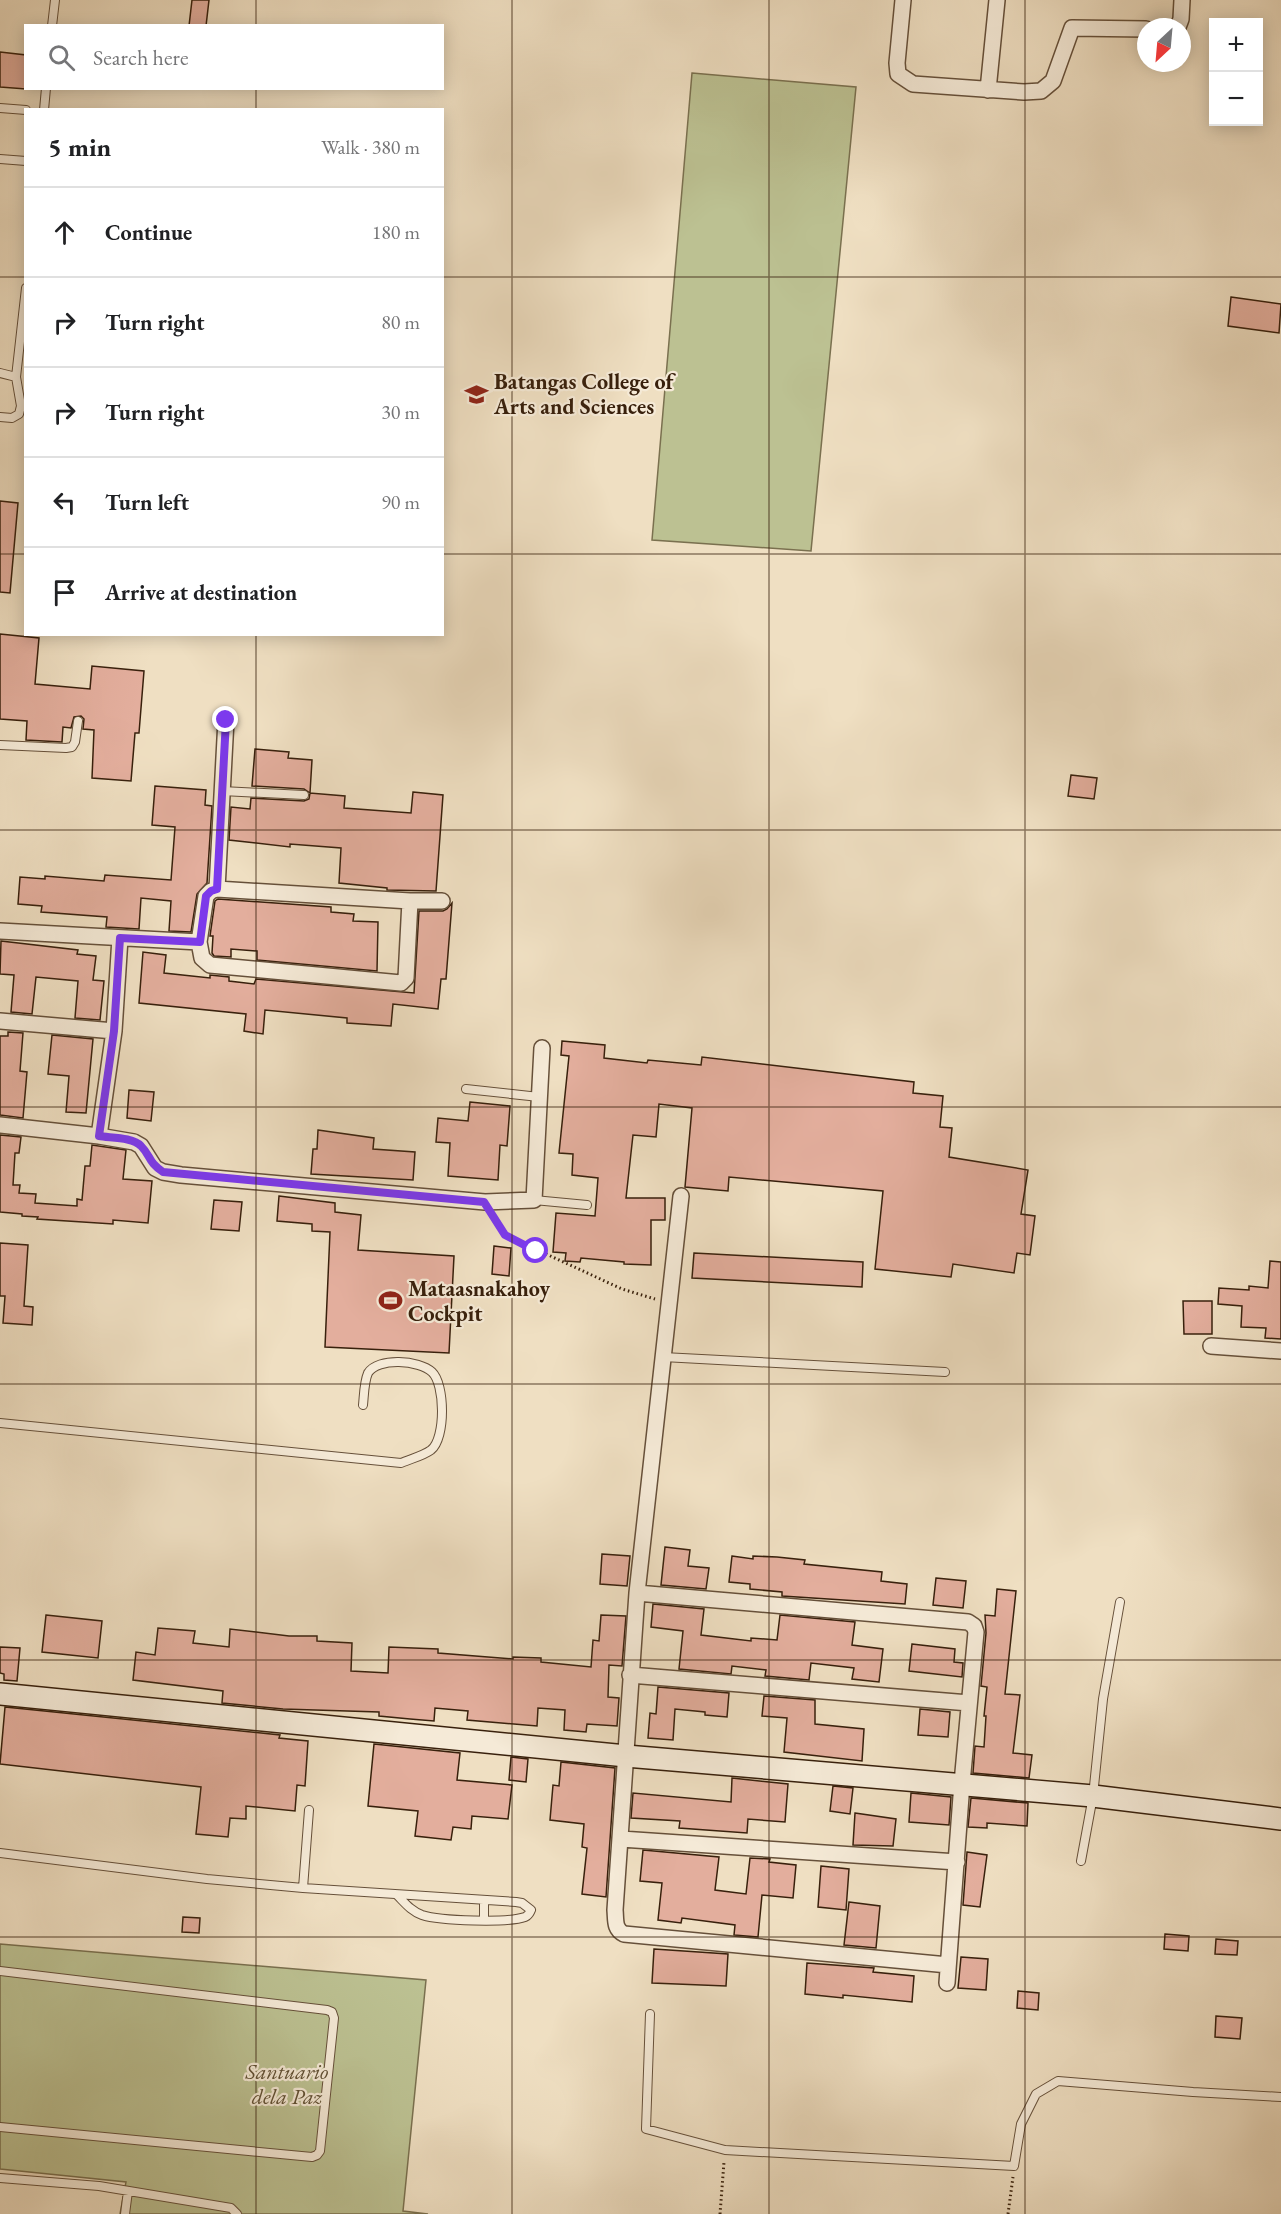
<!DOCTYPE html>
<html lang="en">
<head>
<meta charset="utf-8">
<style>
	:root { --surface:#fff; --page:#f2f2f2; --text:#202124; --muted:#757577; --line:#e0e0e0 }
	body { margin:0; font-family:"EB Garamond",serif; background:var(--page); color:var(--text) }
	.controls { position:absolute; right:18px; top:18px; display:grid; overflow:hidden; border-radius:0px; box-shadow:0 3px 15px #0003 }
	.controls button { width:54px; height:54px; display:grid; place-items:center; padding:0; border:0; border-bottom:2px solid var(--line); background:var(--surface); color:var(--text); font:30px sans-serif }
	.compass { position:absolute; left:1137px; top:18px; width:54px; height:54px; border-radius:50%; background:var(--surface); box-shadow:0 3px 15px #0003; rotate:206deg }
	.stop { position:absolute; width:18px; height:18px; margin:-14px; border:4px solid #7c3aed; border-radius:50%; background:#fff }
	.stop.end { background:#7c3aed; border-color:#fff; box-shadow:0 2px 6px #0008 }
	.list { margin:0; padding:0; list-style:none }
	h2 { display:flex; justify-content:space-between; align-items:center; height:78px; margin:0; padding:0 24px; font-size:26px }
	h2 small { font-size:20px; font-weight:400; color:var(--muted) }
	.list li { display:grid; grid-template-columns:39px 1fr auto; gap:18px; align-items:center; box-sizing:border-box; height:90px; padding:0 24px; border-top:2px solid var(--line) }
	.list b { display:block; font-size:22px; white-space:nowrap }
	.list em { font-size:20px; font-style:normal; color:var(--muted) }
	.icon { flex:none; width:33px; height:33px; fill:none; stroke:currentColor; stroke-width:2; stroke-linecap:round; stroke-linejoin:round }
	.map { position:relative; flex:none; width:1281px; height:2214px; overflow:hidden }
	.search { position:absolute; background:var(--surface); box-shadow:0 3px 15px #0003; left:24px; top:24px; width:420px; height:66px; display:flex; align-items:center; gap:15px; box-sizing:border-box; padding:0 21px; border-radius:0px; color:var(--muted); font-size:22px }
	.panel { position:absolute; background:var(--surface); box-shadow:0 3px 15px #0003; left:24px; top:108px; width:420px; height:528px; border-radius:0px }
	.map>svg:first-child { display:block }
	.green { fill:#bcc192; stroke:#7a704f; stroke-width:1.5 }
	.building { fill:#e3ae9d; stroke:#38200c; stroke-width:1.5 }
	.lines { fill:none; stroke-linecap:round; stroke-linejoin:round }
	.lane-casing { stroke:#66503a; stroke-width:10 }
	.street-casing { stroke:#66503a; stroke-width:18 }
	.secondary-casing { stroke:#38200c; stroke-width:24 }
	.path { stroke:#38200c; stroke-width:3; stroke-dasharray:1.5 3; stroke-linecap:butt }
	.lane { stroke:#f5ead7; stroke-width:8 }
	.street { stroke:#f5ead7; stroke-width:15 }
	.secondary { stroke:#f5ead7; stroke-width:21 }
	.route { stroke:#7c3aed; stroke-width:8 }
	.grid { fill:none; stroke:#38200c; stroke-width:1.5; stroke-opacity:0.55 }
	.labels { text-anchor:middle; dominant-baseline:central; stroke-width:4.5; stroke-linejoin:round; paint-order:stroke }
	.poi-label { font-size:22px; font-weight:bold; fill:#38200c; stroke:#f5ead7; text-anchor:start }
	.park-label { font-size:22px; font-style:italic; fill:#605034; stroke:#f5ead7 }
</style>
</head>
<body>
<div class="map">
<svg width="1281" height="2214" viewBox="0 0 1281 2214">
	<rect width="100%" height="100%" fill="#efdfc2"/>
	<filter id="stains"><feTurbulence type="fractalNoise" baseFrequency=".00333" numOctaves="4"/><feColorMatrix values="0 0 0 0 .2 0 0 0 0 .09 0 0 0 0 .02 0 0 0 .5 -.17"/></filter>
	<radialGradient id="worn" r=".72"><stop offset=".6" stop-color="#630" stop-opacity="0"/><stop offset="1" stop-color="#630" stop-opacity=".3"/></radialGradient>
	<path class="green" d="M692,73L856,87L811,551L652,540Z
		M0,1944L426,1980L403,2211L428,2214H120L126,2182L0,2169Z"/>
	<path class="building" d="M192,0H209L206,26H189Z
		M0,52L26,55V89L0,87Z
		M1231,297L1281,304L1279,333L1228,326Z
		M0,501L18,503L10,593L0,592Z
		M0,634L39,638L35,684L90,689L92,666L144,671L139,733H135L131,781L92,778L94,730L83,729L84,719L81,716L74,717L71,728L63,727L62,742L26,740L27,721L0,719Z
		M255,749L289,752L288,758L312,760L310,793L304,789L252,786Z
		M1071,775L1097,778L1094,799L1068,796Z
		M155,786L206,790L205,805L212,806L207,883L197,894L191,932L169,931L171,901L141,898L139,929L106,927L107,917L41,912L42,906L18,904L20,877L45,879V876L104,881L105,875L171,880L175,827L152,825Z
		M413,792L443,795L436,891L387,890V888L339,883L341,848L290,844V847L229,840L231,807L250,809L251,798L304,801L309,799L310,793L345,796L344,808L411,813Z
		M218,899L331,907V912L354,914L353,921L378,922L377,971L257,960V951L231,949V957L214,956L212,953L213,936H210L215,901Z
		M452,903L446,979H441L438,1009L393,1004L391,1026L347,1023V1018L265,1010L263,1034L244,1031L246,1014L139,1003L143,952L166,955L164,973L210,978V975L229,977V981L254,984L256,979L414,993L419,911H443L447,909Z
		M1,941L78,950L77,954L96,956L93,980L104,981L100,1020L75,1018L78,981L36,977L32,1014L11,1012L14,975L0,974Z
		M8,1032L23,1033L20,1071L27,1072L23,1118L0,1115V1036H8Z
		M52,1035L93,1039L86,1113L66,1112L69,1076L48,1074Z
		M562,1041L605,1045L604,1058L647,1063L648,1060L701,1065L702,1057L914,1082L913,1093L943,1096L940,1127L952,1128L949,1157L1028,1170L1021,1214L1035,1216L1030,1255L1017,1253L1014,1273L953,1264L951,1277L875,1269L883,1191L729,1177L728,1191L685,1187L692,1108L659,1104L656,1137L633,1135L626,1198H665V1220H651V1265L624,1264V1262L581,1258L580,1262L565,1261L566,1253L553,1252L556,1213L595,1216L598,1178L572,1175L573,1154L559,1153L569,1056L561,1055Z
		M129,1090L154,1092L151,1121L127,1118Z
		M470,1102L510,1106L507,1146L500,1145L498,1180L448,1176L450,1143L436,1142L438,1118L468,1121Z
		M318,1130L374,1138L373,1149L415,1152L413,1180L311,1174L313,1149H317Z
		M0,1135L21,1137L19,1153H15L13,1185H20L19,1193L36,1194L35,1203L77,1206V1199L82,1200L85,1166H90L92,1145L126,1150L123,1179L152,1181L148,1223L113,1220V1224L37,1219L38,1217L22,1216V1214L0,1212Z
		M279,1196L335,1203V1212L361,1215L358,1250L454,1256L449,1353L325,1347L330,1232L312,1231V1224L277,1221Z
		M214,1200L242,1202L239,1231L211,1229Z
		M0,1243L28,1245L24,1306L33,1307L32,1325L3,1323L5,1296H0Z
		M494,1246L511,1248L509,1276L492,1274Z
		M694,1253L863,1262L862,1287L692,1278Z
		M1270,1261L1281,1262V1339L1265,1338L1266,1328L1241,1327L1242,1306L1218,1304L1219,1288L1249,1290V1286L1268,1288Z
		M1183,1301H1212V1334H1184Z
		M665,1547L690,1550L688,1566L709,1568L706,1589L661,1585Z
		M602,1554L630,1556L627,1586L600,1584Z
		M732,1556L753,1559V1556L777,1557L805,1560L804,1564L882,1572L881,1581L907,1584L905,1604L782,1596V1592L750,1589V1584L729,1582Z
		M936,1578L966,1581L963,1608L933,1605Z
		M997,1589L1016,1591L1005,1694L1020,1695L1013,1753L1032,1755L1029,1778L973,1773L975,1746L984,1747L986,1716H984L987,1687L981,1686L986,1633L985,1615L995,1616Z
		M653,1604L704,1609L701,1635L751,1641V1638L777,1640L780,1615L855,1622L852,1645L883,1649L879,1682L852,1679L854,1668L811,1663L809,1680L765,1676L766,1670L732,1666L731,1674L679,1669L683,1631L651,1627Z
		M46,1615L102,1621L98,1658L42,1652Z
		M601,1615L626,1616L622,1666L609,1665L608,1697L619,1698L617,1726L587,1724L586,1732L564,1730L565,1710L538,1708L537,1726L467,1720L468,1711L435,1708L434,1721L410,1719L379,1716V1712L283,1709L222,1703L223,1691L133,1680L136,1652L155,1655L158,1628L195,1631L193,1643L229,1647L230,1629L289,1636H317V1641L352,1643L351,1671L388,1673L389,1647L438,1649V1653L513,1659V1657L541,1658V1662L591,1667L593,1640L599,1641Z
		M912,1644L955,1649L954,1662L963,1663L962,1677L909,1671Z
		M0,1647L20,1648L17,1681L4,1680V1674L0,1673Z
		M658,1687L729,1693L727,1717L705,1715V1712L675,1709L673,1740L648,1738L650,1713L656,1714Z
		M764,1696L815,1700V1724L864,1729L862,1761L784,1752L787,1718L762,1716Z
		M5,1707L280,1735L279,1738L308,1741L305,1786L297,1785L295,1811L246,1806V1819L230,1818L228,1837L196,1834L201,1787L0,1764Z
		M920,1709L950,1712L948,1737L918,1735Z
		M374,1744L460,1753L457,1780L512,1785L508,1819L472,1816L471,1829L453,1827L451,1840L415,1836L418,1811L368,1806Z
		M511,1757L528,1759L526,1782L509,1780Z
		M561,1762L615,1768L606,1897L582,1894L587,1848L582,1847L584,1824L550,1820L553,1785L559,1786Z
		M732,1778L788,1784L785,1822L748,1819L747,1833L679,1828L680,1821L631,1818L633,1793L731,1802Z
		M833,1786L853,1788L850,1814L830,1811Z
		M911,1793L951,1797L949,1825L909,1822Z
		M971,1798L1028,1803L1027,1826L987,1823V1828L968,1827Z
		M855,1813L896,1819L893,1846L853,1845Z
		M643,1850L719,1857L715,1890L746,1894L750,1858L770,1859L769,1862L796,1865L793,1898L762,1895L758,1937L734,1935L735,1925L682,1918L681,1923L658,1920L662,1883L640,1881Z
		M967,1852L987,1855L980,1907L963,1905Z
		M821,1866L849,1869L846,1910L818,1907Z
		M849,1902L880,1906L876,1948L844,1945Z
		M183,1917L200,1918L199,1933L182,1932Z
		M1165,1934L1189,1936L1188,1951L1164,1949Z
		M1216,1939L1238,1941L1237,1955L1215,1954Z
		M654,1949L728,1954L726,1986L652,1983Z
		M961,1957L988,1959L986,1990L958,1988Z
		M807,1963L874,1968L873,1972L914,1976L912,2002L843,1995V1998L805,1994Z
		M1018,1991L1039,1993L1038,2010L1017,2008Z
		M1216,2016L1242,2018L1240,2039L1215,2037Z"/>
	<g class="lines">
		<defs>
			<path id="lane" d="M52,26L55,0
				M0,108L26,110
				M44,110L46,88
				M0,159L26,161
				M0,373L16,377L21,406L19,414L12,418L0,417
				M16,377L26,288
				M0,745L66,748L72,747L75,742L78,721
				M222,791L304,795
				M466,1089L539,1097
				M534,1200L587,1205
				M663,1357L945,1372
				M0,1423L401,1463C410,1459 423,1456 431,1450C446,1438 445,1384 432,1372C419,1360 378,1357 368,1373C364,1382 364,1396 363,1405
				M0,1853L207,1879L303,1888L516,1902L522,1903L531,1910C529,1914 529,1915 525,1917C508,1923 440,1921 422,1915C411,1911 405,1903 397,1895
				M1081,1861L1093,1796L1103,1699L1120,1602
				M303,1888L309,1810
				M484,1900V1919
				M0,1971L327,2010L332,2012L334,2018L320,2151L317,2155L312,2157L0,2127
				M650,2014L646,2129L725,2150L1014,2166L1021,2124L1036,2094L1058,2081L1193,2092L1281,2097
				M0,2178L99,2186L231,2208L237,2214
				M125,2214L128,2191"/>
			<path id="street" d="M903,0L897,63L898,74L913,84L1024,92L1041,91L1053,81L1072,28L1146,29
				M1178,27L1181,19L1182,0
				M988,90L997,0
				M217,889L410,901L406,978L401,983L210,965L202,958L199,942L206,896L211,891Z
				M217,889L226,720
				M410,901H442
				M0,931L199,942
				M0,1021L114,1031
				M0,1125L99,1136L134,1142L141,1146L155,1168L163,1172L181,1175L485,1202L534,1200L542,1048
				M99,1136L114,1031L120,938
				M681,1196L637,1593L615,1910C616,1920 614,1929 624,1934L948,1965
				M1211,1346L1281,1351
				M637,1593L968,1622L974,1626L976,1632L962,1783L947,1983
				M630,1675L969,1703
				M621,1839L957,1862"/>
			<path id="secondary" d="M0,1694L626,1756L1093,1796L1281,1819"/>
		</defs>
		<use href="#lane" class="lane-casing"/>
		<use href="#street" class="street-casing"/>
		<use href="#secondary" class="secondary-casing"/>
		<path class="path" d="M493,1216L505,1235L622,1289L655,1299
			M720,2214L724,2162
			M1008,2214L1013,2177"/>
		<use href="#lane" class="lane"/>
		<use href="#street" class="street"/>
		<use href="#secondary" class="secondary"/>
	</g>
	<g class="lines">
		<path class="route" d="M226,720L217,889L211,891L206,896L200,942L120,938L114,1031L99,1136C110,1138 133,1137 141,1146C151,1156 148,1162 163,1172L484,1202L505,1235L536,1251"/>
	</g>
	<path class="grid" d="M256,0V26M512,0V2214M769,0V2214M1025,0V2214M256,88V110M0,277H26M442,277H1281M0,554H26M442,554H1281M256,634V2214M0,830H1281M0,1107H1281M0,1384H1281M0,1660H1281M0,1937H1281"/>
	<defs>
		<symbol id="university-bare" viewBox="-9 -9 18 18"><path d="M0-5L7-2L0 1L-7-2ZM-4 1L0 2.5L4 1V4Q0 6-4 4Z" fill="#8f2418" stroke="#f5ead7" stroke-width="2.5" paint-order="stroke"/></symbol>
		<symbol id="stadium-bare" viewBox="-9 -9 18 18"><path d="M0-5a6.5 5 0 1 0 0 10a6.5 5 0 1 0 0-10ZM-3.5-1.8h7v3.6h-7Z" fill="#8f2418" stroke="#f5ead7" stroke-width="2.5" paint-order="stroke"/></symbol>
	</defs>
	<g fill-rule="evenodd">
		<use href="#university-bare" x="460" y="378" width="33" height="33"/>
		<use href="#stadium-bare" x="374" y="1284" width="33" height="33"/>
	</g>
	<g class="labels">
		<g class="poi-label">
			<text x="494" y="381">Batangas College of<tspan x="494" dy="25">Arts and Sciences</tspan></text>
			<text x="408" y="1288">Mataasnakahoy<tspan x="408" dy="25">Cockpit</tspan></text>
		</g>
		<g class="park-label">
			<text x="287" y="2071">Santuario<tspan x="287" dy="25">dela Paz</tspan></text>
		</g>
	</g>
	<rect width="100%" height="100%" filter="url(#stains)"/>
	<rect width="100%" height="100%" fill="url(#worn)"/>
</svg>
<div class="controls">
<button>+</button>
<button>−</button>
</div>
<svg class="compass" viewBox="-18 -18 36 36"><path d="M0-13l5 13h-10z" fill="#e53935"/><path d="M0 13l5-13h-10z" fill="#757577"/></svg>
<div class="stop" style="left:536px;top:1251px"></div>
<div class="stop end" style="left:226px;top:720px"></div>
<div class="search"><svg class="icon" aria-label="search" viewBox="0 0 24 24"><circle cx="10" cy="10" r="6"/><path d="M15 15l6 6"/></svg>Search here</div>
<section class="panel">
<h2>5 min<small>Walk · 380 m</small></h2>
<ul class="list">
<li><svg class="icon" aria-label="ahead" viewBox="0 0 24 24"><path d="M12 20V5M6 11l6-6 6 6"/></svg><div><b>Continue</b></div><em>180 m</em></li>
<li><svg class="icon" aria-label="right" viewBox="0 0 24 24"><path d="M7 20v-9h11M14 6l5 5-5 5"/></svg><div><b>Turn right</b></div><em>80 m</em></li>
<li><svg class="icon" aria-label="right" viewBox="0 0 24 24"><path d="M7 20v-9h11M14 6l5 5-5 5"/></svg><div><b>Turn right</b></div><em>30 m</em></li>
<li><svg class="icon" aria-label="left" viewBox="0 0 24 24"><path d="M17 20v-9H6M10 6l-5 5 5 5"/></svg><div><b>Turn left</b></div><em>90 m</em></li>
<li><svg class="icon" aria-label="arrive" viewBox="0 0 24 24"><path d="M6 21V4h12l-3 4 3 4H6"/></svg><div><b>Arrive at destination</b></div></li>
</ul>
</section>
</div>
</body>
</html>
